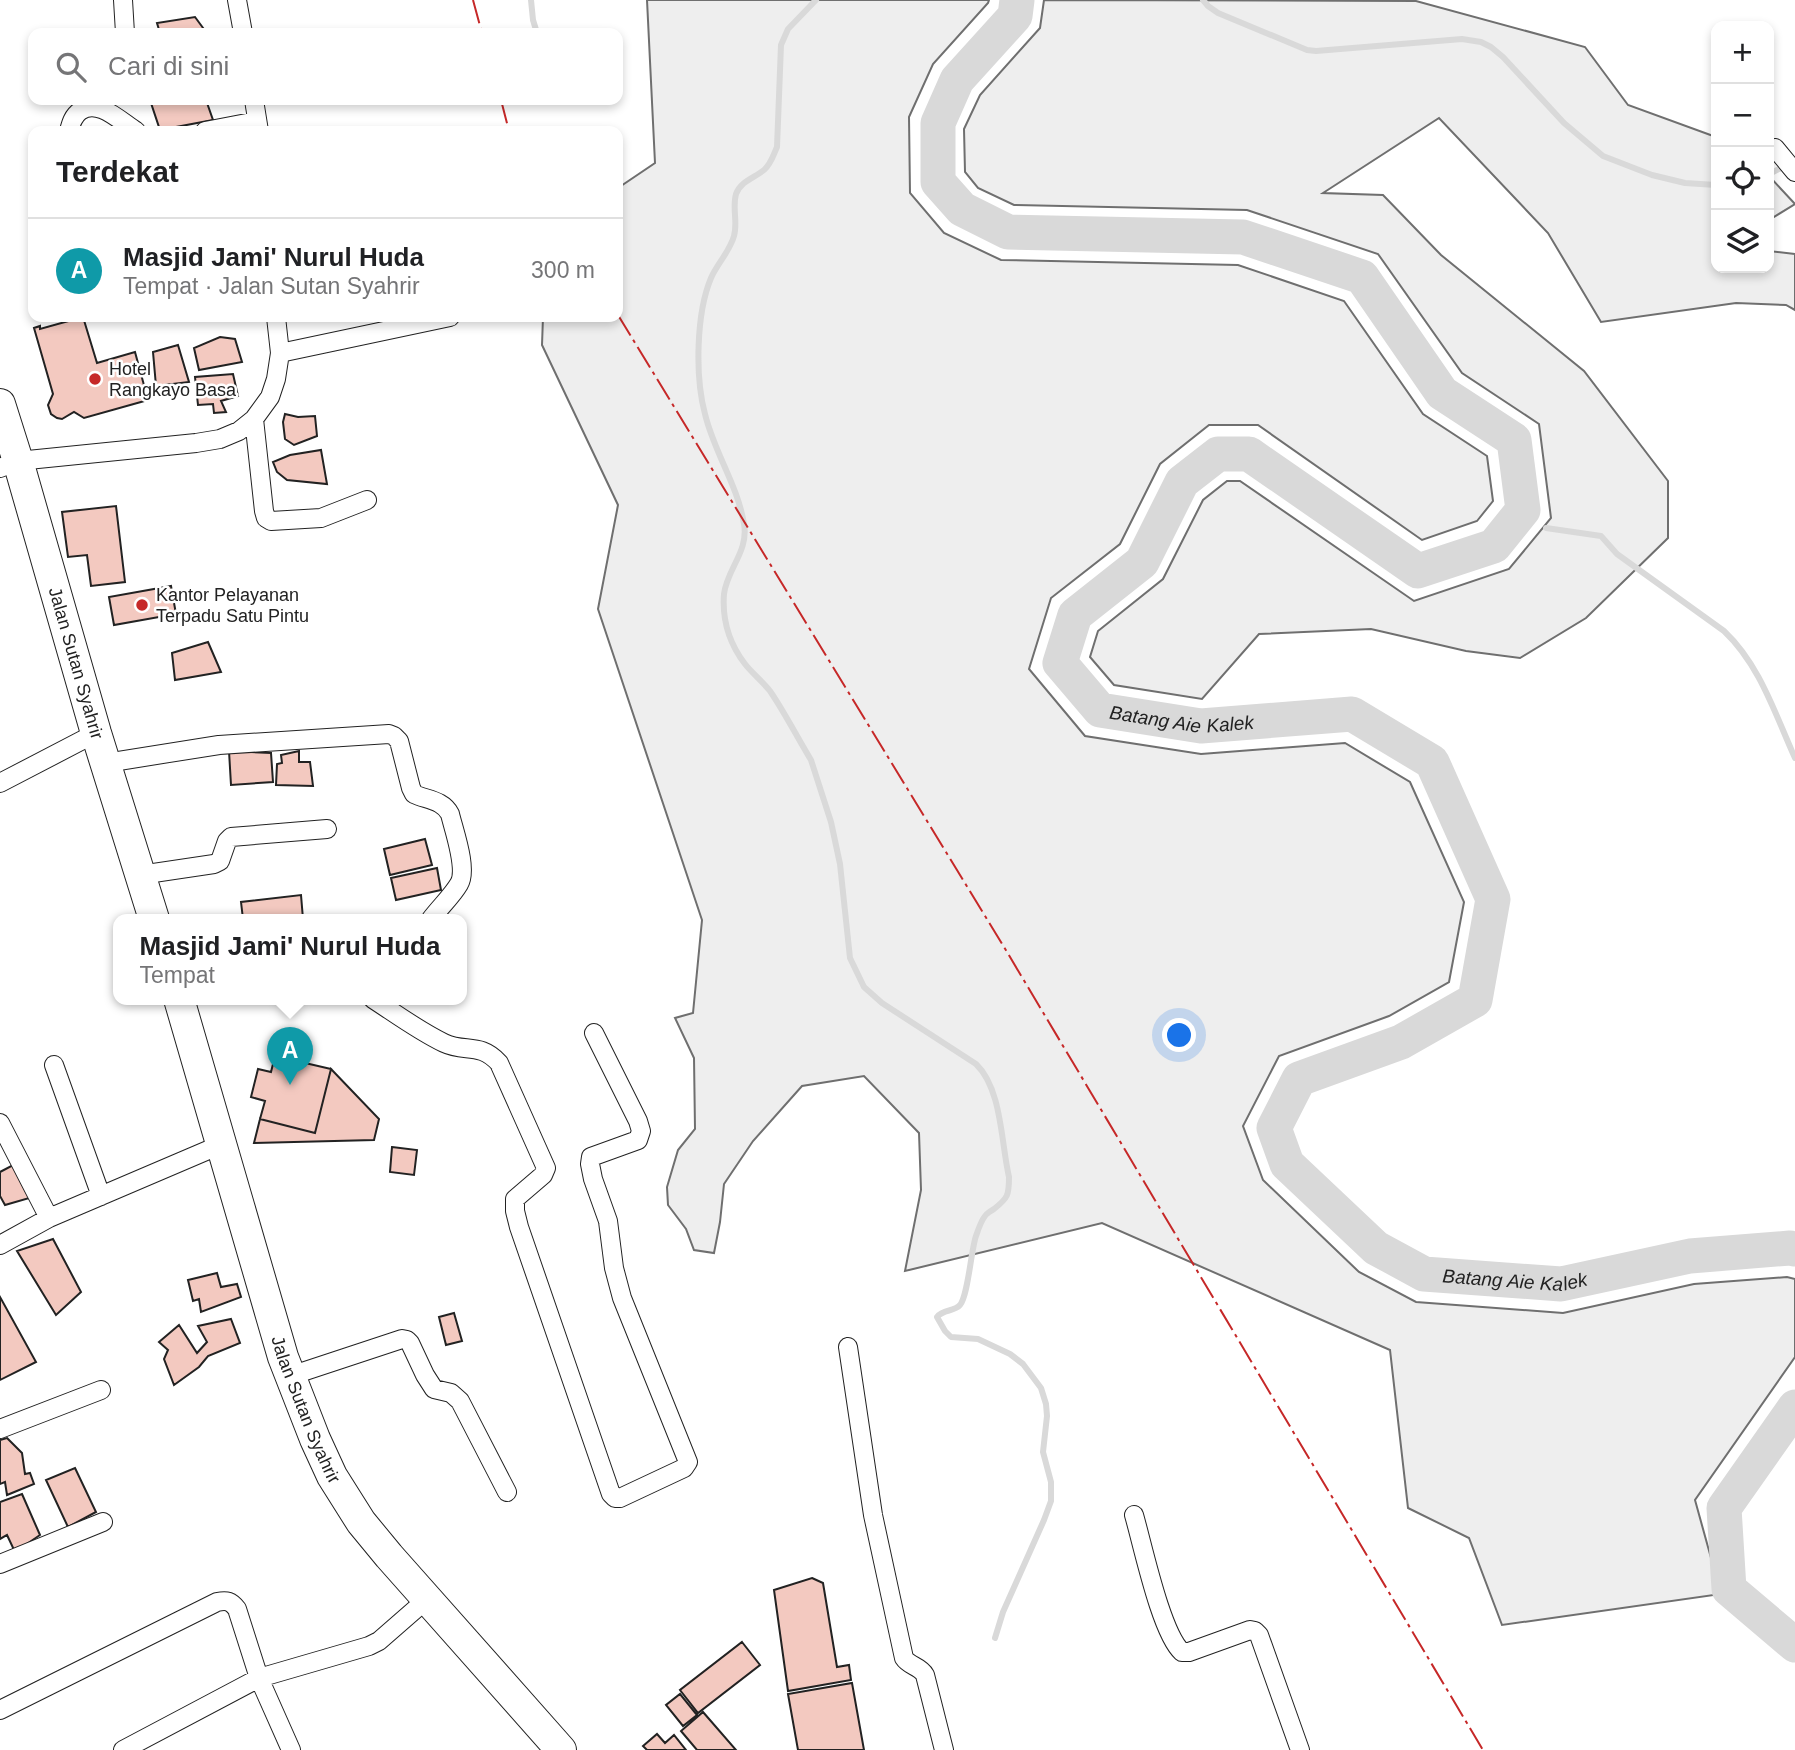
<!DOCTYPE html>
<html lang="id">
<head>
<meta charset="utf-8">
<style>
	:root { --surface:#fff; --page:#f6f6f6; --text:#202124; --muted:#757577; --line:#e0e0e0; --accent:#b45309 }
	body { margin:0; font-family:Arial,sans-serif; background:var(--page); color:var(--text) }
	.controls { position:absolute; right:21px; top:21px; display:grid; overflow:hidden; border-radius:14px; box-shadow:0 4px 10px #0003 }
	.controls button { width:63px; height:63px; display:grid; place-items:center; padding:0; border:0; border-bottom:2px solid var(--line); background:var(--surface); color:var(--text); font:35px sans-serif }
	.you { position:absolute; left:1180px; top:1036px; width:24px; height:24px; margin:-18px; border:5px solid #fff; border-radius:50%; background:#1a73e8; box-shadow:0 0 0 10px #1a73e833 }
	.badge { display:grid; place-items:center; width:46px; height:46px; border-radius:50%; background:var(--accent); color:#fff; font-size:23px; font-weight:700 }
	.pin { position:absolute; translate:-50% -58px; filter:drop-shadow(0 2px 4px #0008) }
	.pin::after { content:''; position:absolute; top:37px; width:24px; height:21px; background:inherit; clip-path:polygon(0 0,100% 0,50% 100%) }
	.popup { position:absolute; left:113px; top:914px; width:354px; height:91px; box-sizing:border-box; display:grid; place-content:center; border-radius:14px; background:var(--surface); filter:drop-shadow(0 2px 5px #0005); font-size:23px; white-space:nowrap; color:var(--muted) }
	.popup b { font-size:26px; color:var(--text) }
	.popup::after { content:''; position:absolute; left:50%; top:100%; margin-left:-14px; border:14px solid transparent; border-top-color:var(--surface) }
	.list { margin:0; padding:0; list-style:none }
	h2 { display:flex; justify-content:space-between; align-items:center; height:91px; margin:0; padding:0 28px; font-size:30px }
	h2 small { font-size:23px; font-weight:400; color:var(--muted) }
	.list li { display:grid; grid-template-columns:46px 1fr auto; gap:21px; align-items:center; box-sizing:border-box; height:105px; padding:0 28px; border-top:2px solid var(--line) }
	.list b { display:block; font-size:26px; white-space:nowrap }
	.list p { margin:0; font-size:23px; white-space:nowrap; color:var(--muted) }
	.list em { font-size:23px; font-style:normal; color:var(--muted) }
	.icon { flex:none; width:38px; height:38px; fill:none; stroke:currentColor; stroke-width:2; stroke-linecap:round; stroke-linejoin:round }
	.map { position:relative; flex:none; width:1795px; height:1750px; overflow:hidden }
	.search { position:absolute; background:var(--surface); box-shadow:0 4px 10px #0003; left:28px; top:28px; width:595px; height:77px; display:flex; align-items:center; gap:18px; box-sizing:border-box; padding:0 24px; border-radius:14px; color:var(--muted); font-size:26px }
	.panel { position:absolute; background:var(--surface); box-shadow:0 4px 10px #0003; left:28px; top:126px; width:595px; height:196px; border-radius:14px }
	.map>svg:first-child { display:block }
	.green { fill:#eee; stroke:#6f6f6f; stroke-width:2 }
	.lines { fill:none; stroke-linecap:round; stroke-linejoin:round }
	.stream { stroke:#d9d9d9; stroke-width:6 }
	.river { stroke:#d9d9d9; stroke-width:35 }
	.building { fill:#f3c9c0; stroke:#222; stroke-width:2 }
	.minor-casing { stroke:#222; stroke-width:20 }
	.trunk-casing { stroke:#222; stroke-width:32 }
	.minor { stroke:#fff; stroke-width:18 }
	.trunk { stroke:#fff; stroke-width:30 }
	.power { stroke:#c62828; stroke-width:2; stroke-dasharray:24 5 3.5 5; stroke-linecap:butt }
	.poi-dot { fill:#c62828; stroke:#fff; stroke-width:2.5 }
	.labels { text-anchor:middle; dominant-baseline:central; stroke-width:5; stroke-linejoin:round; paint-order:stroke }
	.poi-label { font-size:18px; fill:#222; stroke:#fff; text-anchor:start }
	.street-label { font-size:18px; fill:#222; stroke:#fff }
	.water-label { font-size:19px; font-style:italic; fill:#222; stroke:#fff }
</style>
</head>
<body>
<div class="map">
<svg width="1795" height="1750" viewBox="0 0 1795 1750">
	<rect width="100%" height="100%" fill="#fff"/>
	<path class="green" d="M647,0H989L988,3L933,64L909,117L910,193L944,233L1001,260L1238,265L1344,301L1423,414L1487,456L1493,501L1477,521L1422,540L1258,425H1209L1160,464L1120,544L1051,598L1029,669L1085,736L1201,754L1345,743L1410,782L1464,902L1449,982L1389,1016L1279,1056L1243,1126L1263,1180L1359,1272L1416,1302L1563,1313L1694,1284L1787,1277L1795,1279V1357L1695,1500L1721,1594L1502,1625L1469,1538L1408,1508L1390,1350L1102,1223L905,1271L921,1190L919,1133L864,1076L802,1086L753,1141L724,1184L720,1222L714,1253L694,1250L686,1229L668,1205L667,1187L678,1150L695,1129L694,1058L675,1018L693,1013L702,920L598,609L618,505L542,345L543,317H618V188L655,163Z
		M1044,0L1416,1L1585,47L1628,105L1716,137V268H1769V251L1795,254V310L1786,305L1736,303L1601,322L1548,233L1439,118L1323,193L1383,195L1441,255L1584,371L1668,481V538L1586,618L1520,658L1466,651L1371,629L1259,634L1202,699L1114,685L1090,657L1098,631L1163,579L1203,500L1227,481H1240L1414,601L1509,569L1551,518L1539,424L1462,373L1378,254L1247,210L1014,205L978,188L965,172L964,129L980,95L1040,28Z
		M1769,176L1795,204L1769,220Z"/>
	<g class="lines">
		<path class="stream" d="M531,0L533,20L537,33
			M816,0L788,29L781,45L777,147C773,156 771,164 764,170C754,178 741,181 736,194C732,208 738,222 734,236C730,251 717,264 711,278C696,314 695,377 705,414C714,452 738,486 744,524C749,551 727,569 724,594C722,620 729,643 745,664C752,673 762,681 770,691C785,713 797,737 811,760L831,822L840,864L850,958L864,987L882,1003L976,1064C1002,1089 1001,1143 1009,1177C1009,1195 1008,1198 994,1209C992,1210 986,1214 985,1216C981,1221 978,1230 976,1236C971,1250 968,1296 960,1305C954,1312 943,1309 937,1317L945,1331L951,1337L978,1339L1010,1354L1023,1364L1041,1388L1046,1404L1047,1416L1043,1452L1051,1482V1501L1044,1520L1003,1612L995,1638
			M1203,0L1208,6L1218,13L1307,50L1316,51L1462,39L1481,42L1491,47L1503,57L1564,123L1603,156L1652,175L1685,183L1716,185
			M1769,174L1787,165
			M1546,528L1601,536L1617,554L1724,631C1760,665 1775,714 1795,758"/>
		<g class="river">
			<path id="s1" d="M1017,0L1015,16L957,80L938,123V182L962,209L1008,232L1243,237L1362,277L1442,393L1514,440L1523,510L1494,546L1418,571L1249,454H1218L1182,482L1142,562L1075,615L1060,663L1100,710L1201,726L1352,714L1432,762L1493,899L1475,1000L1401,1042L1299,1079L1274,1128L1287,1164L1376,1248L1424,1274L1561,1284L1690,1256L1790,1248L1795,1249"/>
			<path d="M1795,1407L1724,1508L1729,1589L1795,1645"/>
		</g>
	</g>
	<path class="building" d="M195,17L206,32L200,33H160L157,23Z
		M92,31L98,33H62V32Z
		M150,100H206L213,120L160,130Z
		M83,317L97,363L135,352L148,400L84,418L74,412L62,419L57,418L51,414L48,405L53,394L34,328L40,326V329Z
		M220,337L235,339L242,362L199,370L194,348Z
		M178,345L189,382L156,386L153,352Z
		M233,374L238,396L221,401L226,412L214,413L213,404L198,405L195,377Z
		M285,414L298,417L315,416L317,436L294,445L285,439L283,422Z
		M321,450L327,484L287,480L277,472L273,462L290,455Z
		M116,506L125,582L91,586L87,555L68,557L62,512Z
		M171,586L176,614L114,625L109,597Z
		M208,642L221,672L175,680L172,653Z
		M229,751L271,753L273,782L231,785Z
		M299,751V762H310L313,786L276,785L277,764L282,763L281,755Z
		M425,839L432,865L390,875L384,849Z
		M437,868L441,890L396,900L391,878Z
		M301,895L303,919H243L241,902Z
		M275,1056L331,1069L315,1133L260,1119L265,1101L251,1097L258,1069L271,1072Z
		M331,1069L379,1119L374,1140L254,1143L260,1119L315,1133Z
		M392,1147L417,1150L414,1175L390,1172Z
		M15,1164L33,1197L5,1205L0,1196V1172Z
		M53,1239L81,1292L56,1315L17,1251Z
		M217,1273L221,1287L237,1284L241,1297L201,1312L199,1299L193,1301L188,1280Z
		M0,1297L36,1362L0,1380Z
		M454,1313L462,1341L446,1345L439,1317Z
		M231,1319L240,1343L208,1356L199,1367L174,1385L164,1359L168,1350L159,1342L179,1325L197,1353L207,1342L198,1326Z
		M7,1438L22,1453L25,1474L30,1473L34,1484L7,1495L5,1482L0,1484V1440Z
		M75,1468L96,1512L68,1527L46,1480Z
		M22,1494L40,1535L15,1552L7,1535L0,1539V1502Z
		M812,1578L823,1583L837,1667L849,1665L851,1680L788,1691L774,1590Z
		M742,1642L760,1665L698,1713L680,1690Z
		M852,1683L864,1750H798L788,1694Z
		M680,1694L697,1715L683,1726L666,1705Z
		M703,1712L736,1750H697L681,1731Z
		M657,1734L665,1743L674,1735L686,1750H647L643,1746Z"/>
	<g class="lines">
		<defs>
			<path id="minor" d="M123,0L125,33
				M237,0L243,33
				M254,100L259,131
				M69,131C71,123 73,116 80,111C98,98 120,121 136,131
				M205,131L257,121
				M1775,148L1795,172
				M280,353L450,317
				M254,419L264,511L266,518L271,521L321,518L367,500
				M0,468L18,461L196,443L220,439L239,431L254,419L270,397L276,379L280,353L276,317
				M106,763L219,745L389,734L394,736L399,741L411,788L414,794C427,800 443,800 450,814C454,831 468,869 459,884C452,896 440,907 431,919
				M0,783L96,733
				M140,875L214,864L220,861L227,841L231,837L327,829
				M373,999C396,1014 419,1031 444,1043C465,1053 480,1042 499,1063L546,1168L543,1175L515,1199V1211L519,1227L611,1494L615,1498H620L684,1468L688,1462L622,1298L614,1268L608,1221L593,1179L590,1164L591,1157L638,1140L641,1131L638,1121L594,1033
				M54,1065L101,1196
				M0,1123L49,1218
				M0,1245L49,1218L220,1145
				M848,1347L873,1515L904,1658C909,1666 920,1666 925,1675L944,1750
				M290,1376L402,1339L407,1340L410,1343L425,1375L434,1389L451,1393L460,1401L507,1492
				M0,1429L101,1390
				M1134,1515C1143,1546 1161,1633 1182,1652H1189L1250,1630L1255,1631L1259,1635L1300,1750
				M0,1564L103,1522
				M0,1710L217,1602C227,1600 231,1601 237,1609L259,1678L291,1750
				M123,1750L259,1678L369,1646L379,1641L426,1600"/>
			<g id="trunk">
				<path id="s2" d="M0,404L18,461L96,733L154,919"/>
				<path id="s3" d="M179,999L283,1357L315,1439L332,1476L361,1522L389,1556L561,1750"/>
			</g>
		</defs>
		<use href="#minor" class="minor-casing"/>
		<use href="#trunk" class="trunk-casing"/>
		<use href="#minor" class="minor"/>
		<use href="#trunk" class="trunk"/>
		<path class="power" d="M473,0L482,33
			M501,100L509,131
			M618,315L1007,952L1483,1750"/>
	</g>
	<g class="poi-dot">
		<circle cx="95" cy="379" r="7"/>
		<circle cx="142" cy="605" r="7"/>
	</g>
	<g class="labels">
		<g class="poi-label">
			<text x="109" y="369">Hotel<tspan x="109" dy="21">Rangkayo Basa</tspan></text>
			<text x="156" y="595">Kantor Pelayanan<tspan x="156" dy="21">Terpadu Satu Pintu</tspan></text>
		</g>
		<g class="street-label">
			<text stroke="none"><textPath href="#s2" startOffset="270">Jalan Sutan Syahrir</textPath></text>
			<text stroke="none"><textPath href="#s3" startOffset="430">Jalan Sutan Syahrir</textPath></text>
		</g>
		<g class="water-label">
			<text stroke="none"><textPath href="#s1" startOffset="1732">Batang Aie Kalek</textPath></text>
			<text stroke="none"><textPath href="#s1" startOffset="2804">Batang Aie Kalek</textPath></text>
		</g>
	</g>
</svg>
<div class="controls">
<button>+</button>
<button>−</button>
<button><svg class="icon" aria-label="locate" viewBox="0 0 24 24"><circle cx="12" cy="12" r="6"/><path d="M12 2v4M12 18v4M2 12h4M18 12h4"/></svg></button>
<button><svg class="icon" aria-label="layers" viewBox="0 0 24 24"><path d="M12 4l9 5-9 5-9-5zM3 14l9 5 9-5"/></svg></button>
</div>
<div class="you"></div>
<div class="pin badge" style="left:290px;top:1085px;background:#0f9aa8">A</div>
<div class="popup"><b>Masjid Jami' Nurul Huda</b>Tempat</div>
<div class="search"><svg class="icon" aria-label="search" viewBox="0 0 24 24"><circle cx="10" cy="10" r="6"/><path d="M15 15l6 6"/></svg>Cari di sini</div>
<section class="panel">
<h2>Terdekat<small></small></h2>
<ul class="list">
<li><span class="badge" style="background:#0f9aa8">A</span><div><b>Masjid Jami' Nurul Huda</b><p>Tempat · Jalan Sutan Syahrir</p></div><em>300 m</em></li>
</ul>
</section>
</div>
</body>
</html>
